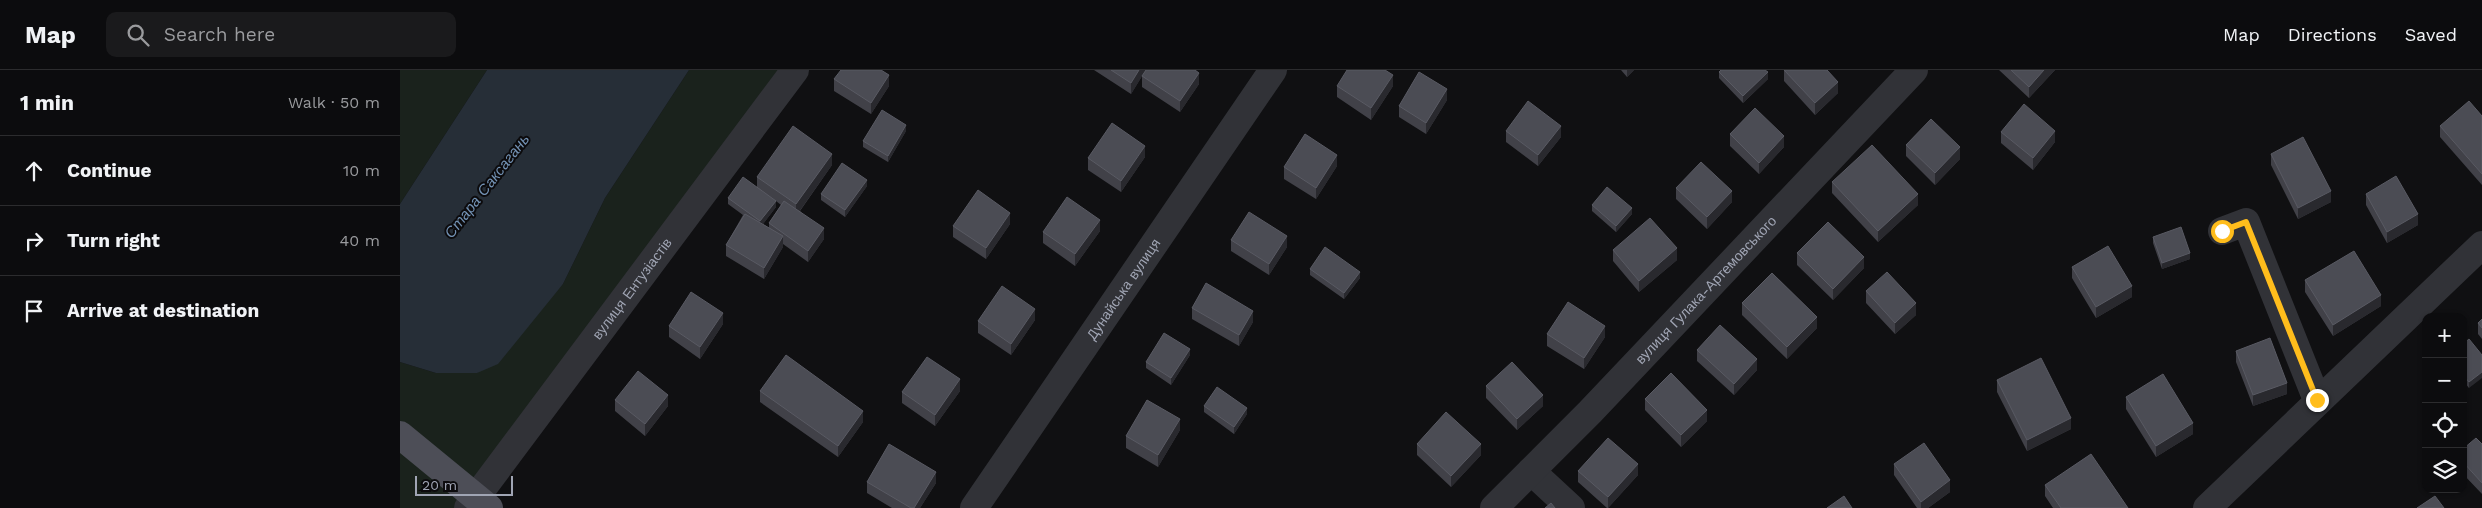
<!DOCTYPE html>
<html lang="en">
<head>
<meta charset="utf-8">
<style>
	:root { --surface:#0c0c0e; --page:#1a1a1c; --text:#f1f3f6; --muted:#9a9b9e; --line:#2c2c2e }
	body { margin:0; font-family:"Work Sans",sans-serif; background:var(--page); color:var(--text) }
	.controls { position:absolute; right:15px; bottom:15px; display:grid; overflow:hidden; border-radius:10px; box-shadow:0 1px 4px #0004 }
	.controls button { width:45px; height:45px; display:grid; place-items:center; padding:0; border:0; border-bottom:1px solid var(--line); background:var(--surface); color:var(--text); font:25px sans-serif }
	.scale { position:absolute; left:15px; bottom:12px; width:98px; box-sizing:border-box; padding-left:5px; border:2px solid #a0a5b4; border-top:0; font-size:14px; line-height:18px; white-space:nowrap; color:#a0a5b4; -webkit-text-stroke:4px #0c0b0d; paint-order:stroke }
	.stop { position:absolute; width:15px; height:15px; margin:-11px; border:4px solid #ffbd1c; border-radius:50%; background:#fff }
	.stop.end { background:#ffbd1c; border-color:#fff; box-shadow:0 1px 5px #0008 }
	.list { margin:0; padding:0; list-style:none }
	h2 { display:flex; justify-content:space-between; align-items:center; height:65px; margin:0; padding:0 20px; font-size:21px }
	h2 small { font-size:16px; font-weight:400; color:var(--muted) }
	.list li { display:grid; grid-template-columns:32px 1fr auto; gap:15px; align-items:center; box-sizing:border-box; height:70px; padding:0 20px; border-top:1px solid var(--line) }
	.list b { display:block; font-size:19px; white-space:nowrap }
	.list em { font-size:16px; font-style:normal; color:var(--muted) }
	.icon { flex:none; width:28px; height:28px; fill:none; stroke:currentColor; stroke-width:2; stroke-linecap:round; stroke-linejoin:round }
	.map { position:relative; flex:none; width:2082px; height:438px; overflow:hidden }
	header { display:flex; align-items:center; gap:30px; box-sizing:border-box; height:70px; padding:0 25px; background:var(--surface); border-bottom:1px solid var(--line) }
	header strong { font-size:24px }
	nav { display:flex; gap:28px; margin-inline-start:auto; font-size:18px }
	.search { width:350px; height:45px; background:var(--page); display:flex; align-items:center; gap:12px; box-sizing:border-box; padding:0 18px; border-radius:10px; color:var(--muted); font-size:19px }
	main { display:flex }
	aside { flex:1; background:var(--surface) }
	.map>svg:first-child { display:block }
	.green { fill:#1a221c }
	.water { fill:#262e37 }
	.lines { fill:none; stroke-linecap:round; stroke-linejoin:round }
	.minor { stroke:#313237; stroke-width:28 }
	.major { stroke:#4d4e57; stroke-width:28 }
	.wall { fill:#414148; fill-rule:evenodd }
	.shaded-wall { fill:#29292e }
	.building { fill:#4b4c54; stroke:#595a63 }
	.route { stroke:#ffbd1c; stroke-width:6 }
	.labels { text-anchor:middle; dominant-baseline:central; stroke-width:4; stroke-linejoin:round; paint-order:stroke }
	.street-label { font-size:14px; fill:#a0a5b4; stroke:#0c0b0d }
	.water-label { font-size:15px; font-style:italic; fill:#7392b4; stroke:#0c0b0d }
</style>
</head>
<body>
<header>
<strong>Map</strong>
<div class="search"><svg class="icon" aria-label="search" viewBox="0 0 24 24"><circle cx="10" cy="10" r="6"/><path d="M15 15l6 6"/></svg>Search here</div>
<nav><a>Map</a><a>Directions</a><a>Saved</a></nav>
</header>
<main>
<aside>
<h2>1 min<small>Walk · 50 m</small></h2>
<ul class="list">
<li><svg class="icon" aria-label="ahead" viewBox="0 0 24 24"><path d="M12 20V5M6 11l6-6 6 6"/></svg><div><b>Continue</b></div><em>10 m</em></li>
<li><svg class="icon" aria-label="right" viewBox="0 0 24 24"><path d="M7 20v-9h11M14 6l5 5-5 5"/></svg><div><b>Turn right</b></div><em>40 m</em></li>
<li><svg class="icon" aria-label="arrive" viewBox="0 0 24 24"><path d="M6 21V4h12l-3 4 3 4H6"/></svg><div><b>Arrive at destination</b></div></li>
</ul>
</aside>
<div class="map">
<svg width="2082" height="438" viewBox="0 0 2082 438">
	<rect width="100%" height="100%" fill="#101012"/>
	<path class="green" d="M0,0H87L0,134Z
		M289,0H395L68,438H0V292L36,303H77L163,214L205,128Z"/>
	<path class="water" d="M87,0H289L205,128L163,214L98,294L77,303H36L0,292V134Z"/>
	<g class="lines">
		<g class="minor">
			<path d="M1822,161L1846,152L1917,330"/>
			<path d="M1131,401L1171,438"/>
			<path id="s1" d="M68,438L395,0"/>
			<path id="s2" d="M574,438L873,0"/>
			<path id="s3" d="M1094,438L1190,342L1514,0"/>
			<path d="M1807,438L2082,175"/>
		</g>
		<path class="major" d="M0,365L89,438"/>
	</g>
	<path class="wall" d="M694,0H795L799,14L780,42L742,17V6L731,24Z
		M1221,0H1234L1227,7Z
		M1384,0L1438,23L1415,45L1384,11Z
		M1599,0H1655L1629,28Z
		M1319,2L1368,9L1343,33L1319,8Z
		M434,9L489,16L471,44L434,21Z
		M937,16H993L971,50L937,27Z
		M1047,30L1026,64L999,47V36Z
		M2082,46V115L2040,67V56Z
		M506,61L488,92L463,77V71Z
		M1106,61L1161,67L1138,96L1106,72Z
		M1601,62L1655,72L1633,100L1601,73Z
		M1330,64L1384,77L1359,104L1330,76Z
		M1506,75L1560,89L1535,115L1506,86Z
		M1871,84L1931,132L1898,149L1871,95Z
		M745,87L721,122L688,100V88Z
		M432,95L400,141L424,169L408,192L383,174V177L364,209L326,186V175L343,145L328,134V128L357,117V107ZM376,131L381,135L369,153V158L363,154L376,137Z
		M937,96L916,129L884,109V97Z
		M1432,112L1518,135L1478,172L1432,123Z
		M467,116L445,147L421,130V124Z
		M1276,118L1332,132L1307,159L1276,129Z
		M1966,124L2018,155L1987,173L1966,135Z
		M1192,135L1232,144L1216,162L1192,141Z
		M610,154L586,189L553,167V156Z
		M700,161L675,196L643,173V162Z
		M1753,167L1790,189L1762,199L1753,173Z
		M831,170L887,177L869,205L831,181Z
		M1213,180L1277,190L1239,222L1213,191Z
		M1397,183L1464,198L1433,230L1397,195Z
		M1672,197L1732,227L1696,248L1672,208Z
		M910,199L960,208L944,229L910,205Z
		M1905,210L1981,236L1933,266L1905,222Z
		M1466,221L1516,245L1495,264L1466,233Z
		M1342,233L1417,258L1387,289L1342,245Z
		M792,238L853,252L839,276L792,249Z
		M2082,249V269L2078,264V253Z
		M635,250L611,285L578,263V251Z
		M323,254L300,289L269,267V256Z
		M1147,264L1205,267L1184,299L1147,276Z
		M2063,274L2082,285L2069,318L2063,311Z
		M1297,280L1357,300L1334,325L1297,291Z
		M1836,281L1887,324L1853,336L1836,292Z
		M790,285L771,315L746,298V292Z
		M1597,310L1671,359L1627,381L1597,322Z
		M1086,316L1143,336L1117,360L1086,328Z
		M360,321L463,352L438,387L360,332Z
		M560,321L535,356L502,333V322Z
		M1726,327L1793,364L1756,387L1726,339Z
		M1245,329L1307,351L1281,377L1245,340Z
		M215,330L268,336L245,366L215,341Z
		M804,336L847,344L834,364L804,342Z
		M780,360L758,397L726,378V366Z
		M1017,374L1081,385L1051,417L1017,385Z
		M2082,374V424L2063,404V379Z
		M1494,394L1550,422L1528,438H1517L1494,405Z
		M1178,401L1238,405L1208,438H1207L1178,412Z
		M467,412L536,413L520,438H492L467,423Z
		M1645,415L1728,438H1653L1645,426Z"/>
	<path class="shaded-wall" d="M739,0H746L731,24V13Z
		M1227,0H1234L1227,7Z
		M1644,0H1655L1629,28V17Z
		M1368,2V9L1343,33V26Z
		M799,3V14L780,42V31Z
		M489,5V16L471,44V33Z
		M993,5V16L971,50V38Z
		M1438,12V23L1415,45V33Z
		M1047,19V30L1026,64V53Z
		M506,55V61L488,92V86Z
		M1161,56V67L1138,96V85Z
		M1655,61V72L1633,100V88Z
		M1384,66V77L1359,104V93Z
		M745,76V87L721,122V111Z
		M1560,77V89L1535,115V103Z
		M432,84V95L396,146V134Z
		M937,85V96L916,129V118Z
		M467,110V116L445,147V140Z
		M1332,121V132L1307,159V147Z
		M1931,121V132L1898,149V138Z
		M1518,124V135L1478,172V161Z
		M376,131V137L360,158V151Z
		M1232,138V144L1216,162V156Z
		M610,143V154L586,189V178Z
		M2018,144V155L1987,173V162Z
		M700,150V161L675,196V184Z
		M424,158V169L408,192V181Z
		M383,166V177L364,209V198Z
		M887,166V177L869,205V194Z
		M1277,178V190L1239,222V211Z
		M1790,183V189L1762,199V193Z
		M1464,187V198L1433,230V219Z
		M960,202V208L944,229V223Z
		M1732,216V227L1696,248V237Z
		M1981,225V236L1933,266V255Z
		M1516,233V245L1495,264V253Z
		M635,239V250L611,285V274Z
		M853,241V252L839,276V265Z
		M323,243V254L300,289V277Z
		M1417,247V258L1387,289V277Z
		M1205,256V267L1184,299V288Z
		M790,279V285L771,315V308Z
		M1357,289V300L1334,325V314Z
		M2082,302V308L2069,318V312Z
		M560,309V321L535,356V345Z
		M1887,313V324L1853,336V325Z
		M268,325V336L245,366V354Z
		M1143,325V336L1117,360V349Z
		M847,338V344L834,364V357Z
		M1307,340V351L1281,377V365Z
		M463,341V352L438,387V376Z
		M1671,348V359L1627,381V370Z
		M780,349V360L758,397V385Z
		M1793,353V364L1756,387V376Z
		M1081,374V385L1051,417V406Z
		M1238,394V405L1208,438V427Z
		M536,402V413L520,438H514Z
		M1550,410V422L1528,438H1521V432Z"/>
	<path class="building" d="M441,0H481L489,5L471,33L434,9Z
		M711,0H739L731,13Z
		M746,0H795L799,3L780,31L742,6Z
		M947,0H985L993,5L971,38L937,16Z
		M1321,0H1365L1368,2L1343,26L1319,2Z
		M1384,0H1427L1438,12L1415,33Z
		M1611,0H1644L1629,17Z
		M1019,2L1047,19L1026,53L999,36Z
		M1128,31L1161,56L1138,85L1106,61Z
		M2069,31L2082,46V104L2040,56Z
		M1624,34L1655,61L1633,88L1601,62Z
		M1355,38L1384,66L1359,93L1330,64Z
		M482,40L506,55L488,86L463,71Z
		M1531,49L1560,77L1535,103L1506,75Z
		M712,53L745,76L721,111L688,88Z
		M393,56L432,84L396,134L357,107Z
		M905,64L937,85L916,118L884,97Z
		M1903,67L1931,121L1898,138L1871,84Z
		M1472,75L1518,124L1478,161L1432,112Z
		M1301,92L1332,121L1307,147L1276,118Z
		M442,93L467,110L445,140L421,124Z
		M1996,106L2018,144L1987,162L1966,124Z
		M343,107L376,131L360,151L328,128Z
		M1207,117L1232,138L1216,156L1192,135Z
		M578,120L610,143L586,178L553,156Z
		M667,127L700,150L675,184L643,162Z
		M384,131L424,158L408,181L369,153Z
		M849,142L887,166L869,194L831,170Z
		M345,144L383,166L364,198L326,175Z
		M1250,148L1277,178L1239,211L1213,180Z
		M1428,152L1464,187L1433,219L1397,183Z
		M1781,157L1790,183L1762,193L1753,167Z
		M1708,176L1732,216L1696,237L1672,197Z
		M925,177L960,202L944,223L910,199Z
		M1954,181L1981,225L1933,255L1905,210Z
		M1487,202L1516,233L1495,253L1466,221Z
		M1372,203L1417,247L1387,277L1342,233Z
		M806,213L853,241L839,265L792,238Z
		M602,216L635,239L611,274L578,251Z
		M291,222L323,243L300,277L269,256Z
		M1168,232L1205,256L1184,288L1147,264Z
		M2082,249V258L2078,253Z
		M1320,255L1357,289L1334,314L1297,280Z
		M764,263L790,279L771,308L746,292Z
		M1870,268L1887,313L1853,325L1836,281Z
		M2069,269L2082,285V302L2069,312L2063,305V274Z
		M386,285L463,341L438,376L360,321Z
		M527,287L560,309L535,345L502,322Z
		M1641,288L1671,348L1627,370L1597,310Z
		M1112,292L1143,325L1117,349L1086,316Z
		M238,301L268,325L245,354L215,330Z
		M1271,303L1307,340L1281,365L1245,329Z
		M1763,304L1793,353L1756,376L1726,327Z
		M817,317L847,338L834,357L804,336Z
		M747,330L780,349L758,385L726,366Z
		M1046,342L1081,374L1051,406L1017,374Z
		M1208,368L1238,394L1208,427L1178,401Z
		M2076,368L2082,374V413L2063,392V379Z
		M1524,373L1550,410L1521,432L1494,394Z
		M489,374L536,402L514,438H511L467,412Z
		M1691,384L1728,438H1661L1645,415Z
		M1444,426L1452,438H1427Z
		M2035,426L2044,438H2017Z
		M1151,433L1155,438H1145Z"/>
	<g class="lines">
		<path class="route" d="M1822,161L1846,152L1917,330"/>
	</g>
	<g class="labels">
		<g class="street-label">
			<text stroke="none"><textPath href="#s1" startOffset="274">вулиця Ентузіастів</textPath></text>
			<text stroke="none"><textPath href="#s2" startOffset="265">Дунайська вулиця</textPath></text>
			<text stroke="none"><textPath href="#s3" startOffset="304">вулиця Гулака-Артемовського</textPath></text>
		</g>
		<g class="water-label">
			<text transform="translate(87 116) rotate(-52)">Стара Саксагань</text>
		</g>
	</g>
</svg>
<div class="controls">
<button>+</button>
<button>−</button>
<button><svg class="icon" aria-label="locate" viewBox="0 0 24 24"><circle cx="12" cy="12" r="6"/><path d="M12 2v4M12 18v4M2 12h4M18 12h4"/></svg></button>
<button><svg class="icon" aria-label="layers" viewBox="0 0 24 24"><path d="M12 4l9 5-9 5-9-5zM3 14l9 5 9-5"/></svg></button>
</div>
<div class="scale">20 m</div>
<div class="stop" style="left:1822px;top:161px"></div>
<div class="stop end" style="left:1917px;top:330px"></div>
</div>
</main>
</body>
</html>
